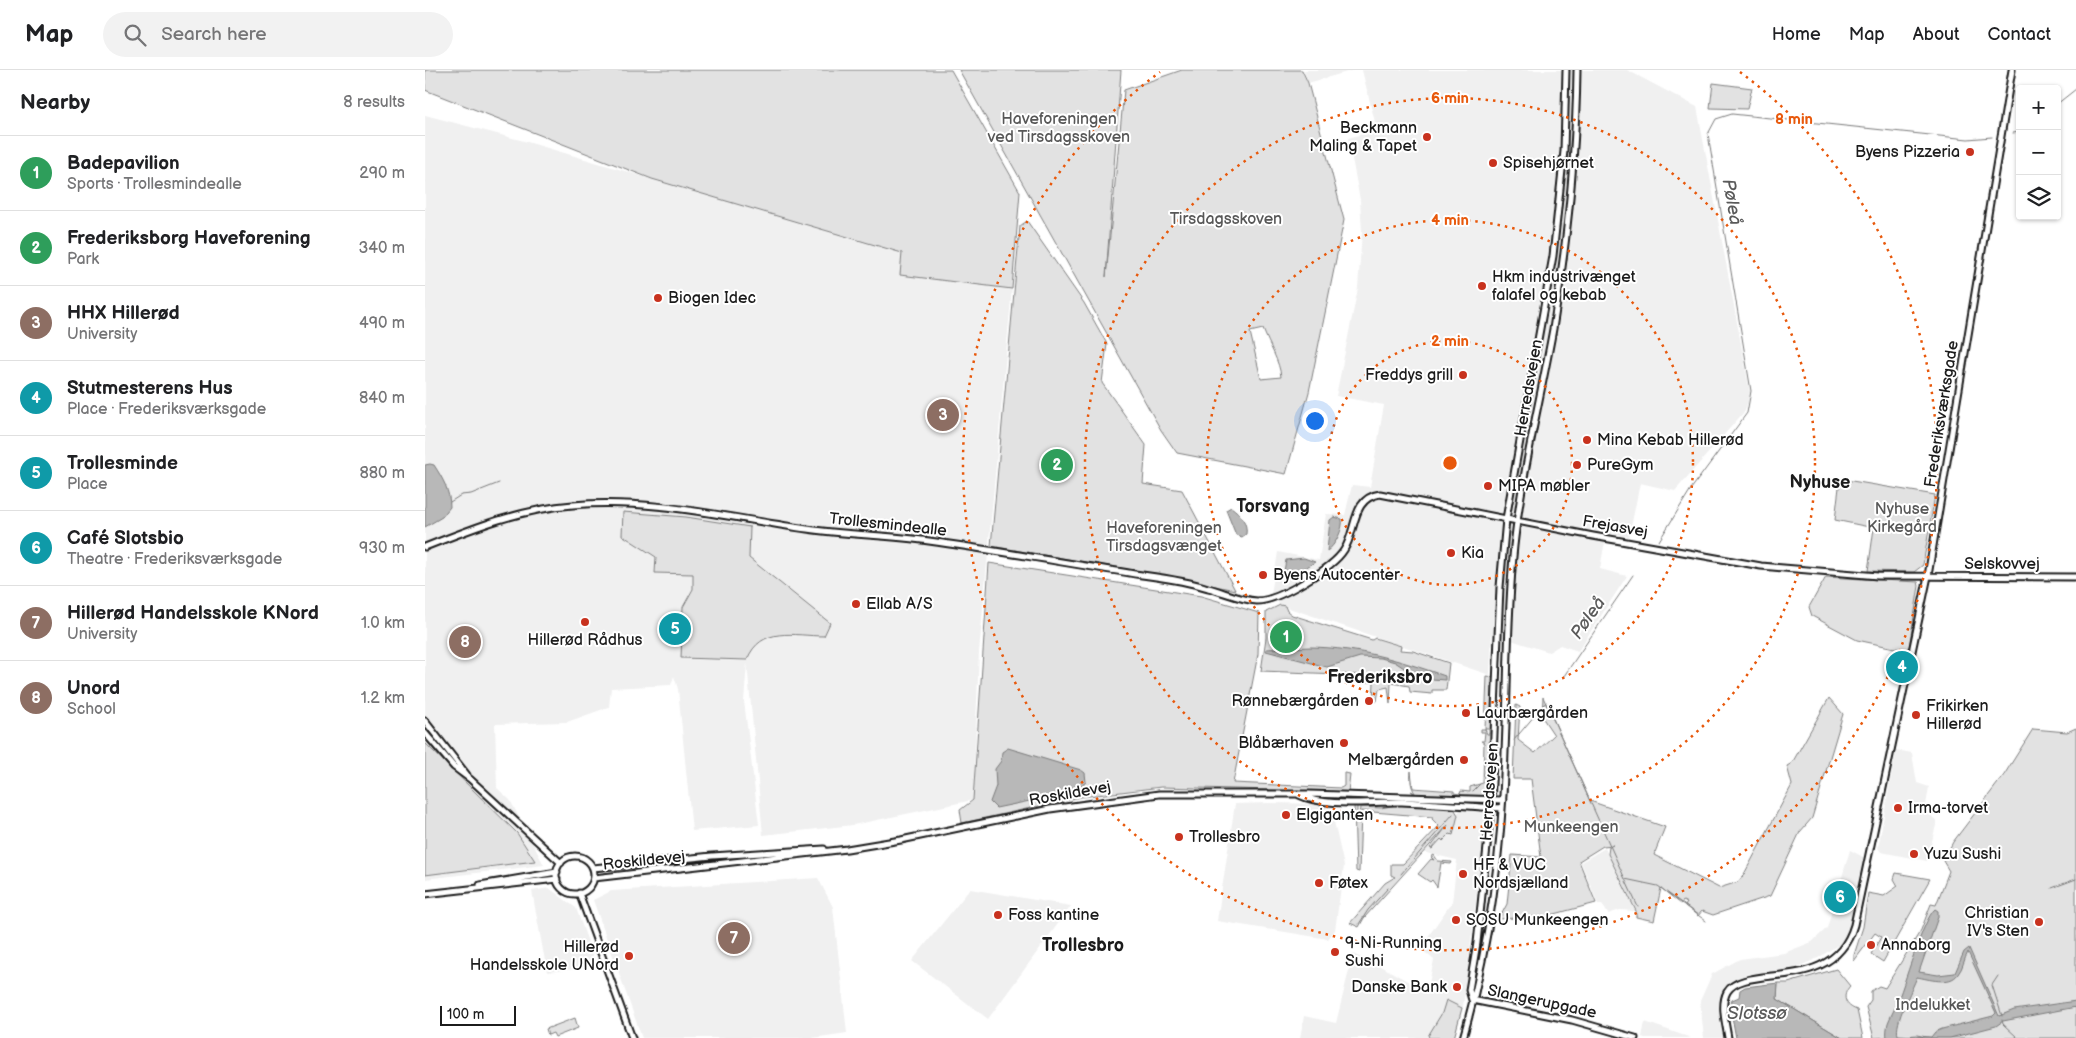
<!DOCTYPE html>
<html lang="en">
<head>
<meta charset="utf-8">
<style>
	:root { --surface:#fff; --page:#f2f2f2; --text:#202124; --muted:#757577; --line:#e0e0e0; --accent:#c8321e }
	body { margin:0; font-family:"Balsamiq Sans",sans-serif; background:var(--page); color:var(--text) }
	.controls { position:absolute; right:15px; top:15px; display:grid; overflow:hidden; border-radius:5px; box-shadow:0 1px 4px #0004 }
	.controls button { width:45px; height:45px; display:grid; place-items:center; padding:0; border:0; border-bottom:1px solid var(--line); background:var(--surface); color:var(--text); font:25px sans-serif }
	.scale { position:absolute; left:15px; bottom:12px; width:76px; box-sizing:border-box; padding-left:5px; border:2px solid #1c1c1c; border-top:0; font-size:14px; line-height:18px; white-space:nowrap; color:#1c1c1c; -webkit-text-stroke:4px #fff; paint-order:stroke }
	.you { position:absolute; left:889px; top:350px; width:18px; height:18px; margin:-12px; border:4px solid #fff; border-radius:50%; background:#1a73e8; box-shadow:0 0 0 8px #1a73e833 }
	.badge { display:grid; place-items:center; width:32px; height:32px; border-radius:50%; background:var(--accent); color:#fff; font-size:16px; font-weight:700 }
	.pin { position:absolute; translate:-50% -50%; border:2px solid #fff; box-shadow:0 1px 5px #0006 }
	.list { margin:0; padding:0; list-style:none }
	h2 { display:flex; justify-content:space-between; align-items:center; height:65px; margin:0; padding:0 20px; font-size:21px }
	h2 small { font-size:16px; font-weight:400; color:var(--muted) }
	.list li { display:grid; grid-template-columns:32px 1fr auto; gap:15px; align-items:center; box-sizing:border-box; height:75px; padding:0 20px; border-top:1px solid var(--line) }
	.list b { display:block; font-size:19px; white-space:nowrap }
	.list p { margin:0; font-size:16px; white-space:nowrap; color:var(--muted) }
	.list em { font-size:16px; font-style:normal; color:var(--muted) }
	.icon { flex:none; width:28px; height:28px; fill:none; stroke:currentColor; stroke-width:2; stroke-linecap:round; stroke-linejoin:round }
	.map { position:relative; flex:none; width:1651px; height:968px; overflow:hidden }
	header { display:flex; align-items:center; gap:30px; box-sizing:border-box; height:70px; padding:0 25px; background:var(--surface); border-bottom:1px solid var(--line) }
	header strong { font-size:24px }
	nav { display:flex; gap:28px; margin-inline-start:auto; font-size:18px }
	.search { width:350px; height:45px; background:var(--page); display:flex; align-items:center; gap:12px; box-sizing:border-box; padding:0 18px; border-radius:28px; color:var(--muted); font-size:19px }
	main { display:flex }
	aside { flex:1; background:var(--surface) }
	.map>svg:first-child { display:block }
	.built { fill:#f0f0f0 }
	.green { fill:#e2e2e2; stroke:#7f7f7f; fill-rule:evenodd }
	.water { fill:#b8b8b8; stroke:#7a7a7a; fill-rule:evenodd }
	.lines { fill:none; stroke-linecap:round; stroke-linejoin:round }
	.stream { stroke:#7a7a7a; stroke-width:1 }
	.tertiary-casing { stroke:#1c1c1c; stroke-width:9 }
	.tertiary { stroke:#fff; stroke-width:5 }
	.ring { fill:none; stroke:#e8590c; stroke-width:2.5; stroke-dasharray:2.5 5 }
	.poi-dot { fill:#c8321e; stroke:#fff; stroke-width:2 }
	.labels { text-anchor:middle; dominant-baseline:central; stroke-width:4; stroke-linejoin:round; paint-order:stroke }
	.park-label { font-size:16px; fill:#575757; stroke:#fff }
	.poi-label { font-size:16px; fill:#1c1c1c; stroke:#fff; text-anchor:start }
	.street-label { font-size:16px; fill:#1c1c1c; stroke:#fff }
	.water-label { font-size:18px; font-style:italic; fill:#5a5a5a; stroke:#fff }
	.neighbourhood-label { font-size:18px; font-weight:bold; fill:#1c1c1c; stroke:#fff }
	.centre { fill:#e8590c; stroke:#fff; stroke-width:2.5 }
	.ring-label { font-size:15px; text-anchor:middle; font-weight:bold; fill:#e8590c; stroke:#fff; stroke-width:4; stroke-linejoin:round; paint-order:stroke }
</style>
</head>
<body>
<header>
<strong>Map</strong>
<div class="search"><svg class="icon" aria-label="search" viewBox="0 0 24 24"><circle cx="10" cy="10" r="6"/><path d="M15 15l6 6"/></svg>Search here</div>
<nav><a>Home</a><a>Map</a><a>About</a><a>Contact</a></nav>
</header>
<main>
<aside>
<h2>Nearby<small>8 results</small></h2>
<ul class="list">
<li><span class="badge" style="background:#2e9e5b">1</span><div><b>Badepavilion</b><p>Sports · Trollesmindealle</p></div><em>290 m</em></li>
<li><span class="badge" style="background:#2e9e5b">2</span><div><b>Frederiksborg Haveforening</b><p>Park</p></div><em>340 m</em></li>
<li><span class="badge" style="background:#8d6e63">3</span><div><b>HHX Hillerød</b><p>University</p></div><em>490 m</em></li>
<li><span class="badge" style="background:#0f9aa8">4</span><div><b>Stutmesterens Hus</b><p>Place · Frederiksværksgade</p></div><em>840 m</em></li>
<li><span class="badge" style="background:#0f9aa8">5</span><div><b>Trollesminde</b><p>Place</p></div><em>880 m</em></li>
<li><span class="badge" style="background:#0f9aa8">6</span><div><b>Café Slotsbio</b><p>Theatre · Frederiksværksgade</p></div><em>930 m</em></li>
<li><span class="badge" style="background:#8d6e63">7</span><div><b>Hillerød Handelsskole KNord</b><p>University</p></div><em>1.0 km</em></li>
<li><span class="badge" style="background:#8d6e63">8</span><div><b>Unord</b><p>School</p></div><em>1.2 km</em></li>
</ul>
</aside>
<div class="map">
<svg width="1651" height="968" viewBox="0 0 1651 968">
	<rect width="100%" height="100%" fill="#fff"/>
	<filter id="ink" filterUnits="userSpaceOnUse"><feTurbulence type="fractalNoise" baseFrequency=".02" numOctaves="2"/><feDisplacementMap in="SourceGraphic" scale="10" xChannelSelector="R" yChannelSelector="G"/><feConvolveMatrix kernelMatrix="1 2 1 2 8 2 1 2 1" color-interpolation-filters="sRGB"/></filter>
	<g filter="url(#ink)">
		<path class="built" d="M879,0H929L883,13Z
			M937,0H1202L1272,37L1325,322L1323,333L1319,342L1250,421L1215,413L1204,467L1187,463L1179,476L1175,499L1202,506L1153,581L1135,575L1124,582L1067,564L1065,605L855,535L846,524L853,482L894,490L901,444L920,445L927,415L945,417L959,335L911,326L933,218L937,162L935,130L923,68L952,60Z
			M0,45L99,71L477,183L476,205L587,219L554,582L548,730L428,755L338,765L322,593L319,631L334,755L267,761L253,619L249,606L246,615L186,618L184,637L142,652L70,654L72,718L85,730L119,795L0,809Z
			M1471,680L1487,683L1492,713L1504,717L1500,741L1512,751L1502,791L1456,782L1453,778Z
			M844,733L905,734L919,796L910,860L903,869L792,851L810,734Z
			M1036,739L1062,740L1038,937L1030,968H875L879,946L911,953L928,884L961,899L1002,922L1009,890L995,878L1027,832L1032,790L997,782Z
			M1180,778L1191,802L1210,841L1195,840L1183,844L1177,834H1173L1156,792Z
			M1425,780L1440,788L1423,864L1416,873L1393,888L1366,900L1322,904L1303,915L1296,935L1300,968H1279L1275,931L1287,904L1315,889L1359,883L1387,872L1402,858Z
			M393,808L408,837L422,963L387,968H217L168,830L186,821Z
			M124,818L151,838L171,895L169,897L122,902L107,821Z
			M545,819L646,836L563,949L487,891Z
			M1220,952L1266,968H1220L1217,967Z"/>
		<path class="green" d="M0,0H526L595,122L587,219L475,205L477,183L227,109L0,20Z
			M534,0H696L681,207L699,20L757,0H877L883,13L919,150L884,322L861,404L752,383L736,360ZM838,259C844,275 855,292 856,307L836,309L825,262Z
			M1288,13L1327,18L1322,39L1285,38Z
			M602,151L659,233L682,274L677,313L721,375L718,414L757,420L810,520L742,506L566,476L595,156Z
			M1415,409L1510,425L1498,495L1489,502L1443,501L1449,458L1410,450Z
			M198,442L261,447L325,457L324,488L405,553L399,566C369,566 336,555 322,590L256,588L258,537L268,519V504L230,503L231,487L197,465Z
			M564,493L776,526L834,543L833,584L808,713L916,718L919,716V703L925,704L923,722L736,717L656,727L537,753L535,740L548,730Z
			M1401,507L1493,512L1494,516L1484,577L1479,580L1432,570L1387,546L1384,537Z
			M855,535L860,536L862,541L867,545L947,570L950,568L976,576L975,580L988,581L1024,593L1021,620H1007V624L985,622L984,616L966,613L965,634L963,617L954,619L952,631L948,632L949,612H940V605L836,601L841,568V542Z
			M1062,606L1069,607L1065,721L1058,727L990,724L986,721L990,723C986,717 985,710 986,701L988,718L1029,721V723L1035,724L1036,721L1045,722V717L1058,713L1059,673L1056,671H1059L1060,662H1056V659H1060L1062,664H1064V659H1060Z
			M1118,627L1165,731L1240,757L1229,785L1294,818L1313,812L1318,806L1367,715L1362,696L1367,693L1404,628L1418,644L1387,748L1375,762L1345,826L1288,845L1277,841L1273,846L1260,836L1262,833L1258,831L1256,834L1236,818L1229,851L1211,847V841L1183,784L1184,777L1188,775L1178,776L1154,791L1171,833L1122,846L1074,849L1082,834L1087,785L1116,787L1106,709H1088L1091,635L1095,637L1093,670L1110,683L1129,665L1117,647Z
			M1651,658V968H1506L1492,965L1449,968L1441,937L1446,930V921L1454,916L1460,918L1496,860L1506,834L1511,835L1524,801L1518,791L1528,772L1579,705L1608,659L1642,662Z
			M0,673L92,763L110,791L0,805Z
			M932,734L943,735L932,737V746L934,747L935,737L956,738L971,735L1031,738L1030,740L1033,745L1028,765L1025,764L1018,771L1016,769L1007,779L1005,778L1023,755L939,848L934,857L925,853L960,813L970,807L966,805V794H978L1014,756L1007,749L1008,747L936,741L934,802L931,801L929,736Z
			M1009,785L1013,791L1027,792L1026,794L1016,793L1012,817L1007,810L1005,812L993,804L1006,789L1009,790L1006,787Z
			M1471,803L1505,809L1458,892L1446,884L1456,867L1450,863L1429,891V885L1438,857L1443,823L1459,826L1473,816L1469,809Z
			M1411,899L1425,916C1416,926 1420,936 1432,940L1438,968H1417L1352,929L1353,913H1363Z
			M1021,930L1037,938L1029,968H1005L1003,966L1017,943Z
			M150,948L153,958L130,967L128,963L123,965L121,959Z"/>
		<path class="water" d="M5,394L9,395C18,409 25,421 25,437L17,447L0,457V395Z
			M806,437C815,443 823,453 821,464L817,467L811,465L801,440Z
			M909,447L917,449C919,458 910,476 902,481L905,450Z
			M879,488L890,492L863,508L858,507L861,490Z
			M886,577C935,578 974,590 1020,606V610L994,608L970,592L956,588L935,587L902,597L841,581V579Z
			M583,678L656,700L660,703L661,712L648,722L571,738L565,732L571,716L570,699L576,691L577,682Z
			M1510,839L1513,841V847L1494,902L1513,905L1530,903L1539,882L1544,878L1574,946L1589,940L1651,931V937L1578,951L1571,956L1525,968H1462C1461,963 1462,957 1463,953C1465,947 1469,941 1471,935C1479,917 1498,849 1510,839ZM1543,882L1571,943L1568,946L1517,959L1510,962L1506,967L1473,965C1469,953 1487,920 1492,907C1503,909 1525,916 1533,904C1538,898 1539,889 1543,882Z
			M1353,913L1352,929L1417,968H1311L1305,936L1307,930L1314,927L1315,920L1320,917Z"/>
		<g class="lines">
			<path class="stream" d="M1632,34L1651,19
				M1588,63L1595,62
				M25,432L36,425L46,424L74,413
				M1234,471L1266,419L1322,343L1326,321L1283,64L1291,49L1307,44L1543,69L1567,67
				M1139,606L1208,505
				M1121,633L1200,809L1233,816L1281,851
				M1089,670L1121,632
				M1048,721L1055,714
				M976,804L1028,744
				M1201,811L1213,837
				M1627,818L1651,809
				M934,854L943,840L963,818
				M1573,906L1567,915L1577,946
				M1577,950L1578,954L1593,968"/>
			<defs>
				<path id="tertiary" d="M0,477C48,458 96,439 148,435C227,428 304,448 382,459C422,465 464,465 504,471C575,481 646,494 717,505C739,508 762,511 783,518C799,522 815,530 832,531C853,531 908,498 919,480C932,461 926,428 955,424L1168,466L1336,496L1453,506L1651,507
					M0,651L42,705
					M0,663L29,697L45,709L136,793
					M874,725C900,738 948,731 977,732C1011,733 1044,737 1077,738
					M131 805a19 19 0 1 1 38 0a19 19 0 1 1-38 0Z
					M168,798L287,786L399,779
					M169,808L422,779L476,770L625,739L734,724H884L1078,730
					M55,815L132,802
					M154,823L207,968
					M0,824L132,809
					M1047,930L1044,920L1052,873L1066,738L1075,517L1081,449L1128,186L1139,81L1141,0
					M1047,930L1147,950L1210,968
					M1038,968C1065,876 1077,778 1080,682C1083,613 1082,545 1089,476C1097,403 1115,331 1128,259C1142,173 1151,87 1152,0
					M1303,968C1301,954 1295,935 1302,922C1320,892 1408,926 1429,855L1503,506L1587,0"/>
			</defs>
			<use href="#tertiary" class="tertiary-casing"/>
			<use href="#tertiary" class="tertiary"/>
		</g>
	</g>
	<g class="ring">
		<circle cx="1025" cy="393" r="122"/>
		<circle cx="1025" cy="393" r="243"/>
		<circle cx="1025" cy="393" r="365"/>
		<path d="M1315 2A487 487 0 1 1 735 2"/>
	</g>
	<g class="poi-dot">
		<circle cx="1002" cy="67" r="5"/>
		<circle cx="1545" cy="82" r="5"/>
		<circle cx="1068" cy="93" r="5"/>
		<circle cx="1057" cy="216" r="5"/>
		<circle cx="233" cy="228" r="5"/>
		<circle cx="1038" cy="305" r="5"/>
		<circle cx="1162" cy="370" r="5"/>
		<circle cx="1152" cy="395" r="5"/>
		<circle cx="1063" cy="416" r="5"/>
		<circle cx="1026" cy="483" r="5"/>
		<circle cx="838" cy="505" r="5"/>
		<circle cx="431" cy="534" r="5"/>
		<circle cx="160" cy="552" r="5"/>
		<circle cx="944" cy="631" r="5"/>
		<circle cx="1041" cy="643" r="5"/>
		<circle cx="1491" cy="645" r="5"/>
		<circle cx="919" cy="673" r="5"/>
		<circle cx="1039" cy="690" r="5"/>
		<circle cx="1473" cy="738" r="5"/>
		<circle cx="861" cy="745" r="5"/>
		<circle cx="754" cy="767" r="5"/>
		<circle cx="1489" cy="784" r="5"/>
		<circle cx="1038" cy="804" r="5"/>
		<circle cx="894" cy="813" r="5"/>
		<circle cx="573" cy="845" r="5"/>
		<circle cx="1031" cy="850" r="5"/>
		<circle cx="1614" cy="852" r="5"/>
		<circle cx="1446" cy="875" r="5"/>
		<circle cx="910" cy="882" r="5"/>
		<circle cx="204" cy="886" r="5"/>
		<circle cx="1032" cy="917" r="5"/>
	</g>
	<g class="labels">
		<g class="park-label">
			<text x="634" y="49">Haveforeningen<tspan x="634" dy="18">ved Tirsdagsskoven</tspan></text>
			<text x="801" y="149">Tirsdagsskoven</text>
			<text x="1477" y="439">Nyhuse<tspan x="1477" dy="18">Kirkegård</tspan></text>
			<text x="739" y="458">Haveforeningen<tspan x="739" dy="18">Tirsdagsvænget</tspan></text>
			<text x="1146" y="757">Munkeengen</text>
			<text x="1508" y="935">Indelukket</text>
		</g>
		<g class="poi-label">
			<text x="992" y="58" text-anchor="end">Beckmann<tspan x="992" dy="18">Maling &amp; Tapet</tspan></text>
			<text x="1535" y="82" text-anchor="end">Byens Pizzeria</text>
			<text x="1078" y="93">Spisehjørnet</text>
			<text x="1067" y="207">Hkm industrivænget<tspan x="1067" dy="18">falafel og kebab</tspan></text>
			<text x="243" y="228">Biogen Idec</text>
			<text x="1028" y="305" text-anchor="end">Freddys grill</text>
			<text x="1172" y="370">Mina Kebab Hillerød</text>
			<text x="1162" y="395">PureGym</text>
			<text x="1073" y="416">MIPA møbler</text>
			<text x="1036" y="483">Kia</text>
			<text x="848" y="505">Byens Autocenter</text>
			<text x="441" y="534">Ellab A/S</text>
			<text x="160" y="570" text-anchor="middle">Hillerød Rådhus</text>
			<text x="934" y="631" text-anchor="end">Rønnebærgården</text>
			<text x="1501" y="636">Frikirken<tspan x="1501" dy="18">Hillerød</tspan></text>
			<text x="1051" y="643">Laurbærgården</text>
			<text x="909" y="673" text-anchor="end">Blåbærhaven</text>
			<text x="1029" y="690" text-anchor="end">Melbærgården</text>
			<text x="1483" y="738">Irma-torvet</text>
			<text x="871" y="745">Elgiganten</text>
			<text x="764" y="767">Trollesbro</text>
			<text x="1499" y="784">Yuzu Sushi</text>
			<text x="1048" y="795">HF &amp; VUC<tspan x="1048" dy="18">Nordsjælland</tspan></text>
			<text x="904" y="813">Føtex</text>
			<text x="1604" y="843" text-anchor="end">Christian<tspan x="1604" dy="18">IV's Sten</tspan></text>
			<text x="583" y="845">Foss kantine</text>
			<text x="1041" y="850">SOSU Munkeengen</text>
			<text x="920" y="873">9-Ni-Running<tspan x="920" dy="18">Sushi</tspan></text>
			<text x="1456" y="875">Annaborg</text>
			<text x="194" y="877" text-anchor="end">Hillerød<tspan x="194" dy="18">Handelsskole UNord</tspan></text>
			<text x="1022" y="917" text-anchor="end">Danske Bank</text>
		</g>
		<g class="street-label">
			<text transform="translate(1104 318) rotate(-80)">Herredsvejen</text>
			<text transform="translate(1517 344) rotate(-81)">Frederiksværksgade</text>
			<text transform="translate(463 455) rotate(6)">Trollesmindealle</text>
			<text transform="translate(1190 457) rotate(10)">Frejasvej</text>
			<text x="1577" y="494">Selskovvej</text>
			<text transform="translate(1065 722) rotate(-86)">Herredsvejen</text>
			<text transform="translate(645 724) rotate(-10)">Roskildevej</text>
			<text transform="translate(219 791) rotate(-6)">Roskildevej</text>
			<text transform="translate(1117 932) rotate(12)">Slangerupgade</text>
		</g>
		<g class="water-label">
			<text transform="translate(1307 132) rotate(80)">Pøleå</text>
			<text transform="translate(1163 548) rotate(-55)">Pøleå</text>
			<text x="1332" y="943">Slotssø</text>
		</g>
		<g class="neighbourhood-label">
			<text x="1395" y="412">Nyhuse</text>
			<text x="848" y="436">Torsvang</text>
			<text x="955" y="607">Frederiksbro</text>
			<text x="658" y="875">Trollesbro</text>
		</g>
	</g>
	<circle cx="1025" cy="393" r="8" class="centre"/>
	<g class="ring-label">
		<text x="1025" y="33">6 min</text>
		<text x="1369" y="54">8 min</text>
		<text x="1025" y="155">4 min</text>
		<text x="1025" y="276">2 min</text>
	</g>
</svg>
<div class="controls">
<button>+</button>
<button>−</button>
<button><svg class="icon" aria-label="layers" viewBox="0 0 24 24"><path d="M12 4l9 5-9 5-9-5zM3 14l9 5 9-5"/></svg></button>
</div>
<div class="scale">100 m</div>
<div class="you"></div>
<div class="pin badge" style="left:861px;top:567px;background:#2e9e5b">1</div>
<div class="pin badge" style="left:632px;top:395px;background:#2e9e5b">2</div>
<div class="pin badge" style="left:518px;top:345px;background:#8d6e63">3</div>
<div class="pin badge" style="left:1477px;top:597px;background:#0f9aa8">4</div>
<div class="pin badge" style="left:250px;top:559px;background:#0f9aa8">5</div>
<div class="pin badge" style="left:1415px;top:827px;background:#0f9aa8">6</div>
<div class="pin badge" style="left:309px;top:868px;background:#8d6e63">7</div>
<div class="pin badge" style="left:40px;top:572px;background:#8d6e63">8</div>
</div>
</main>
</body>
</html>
